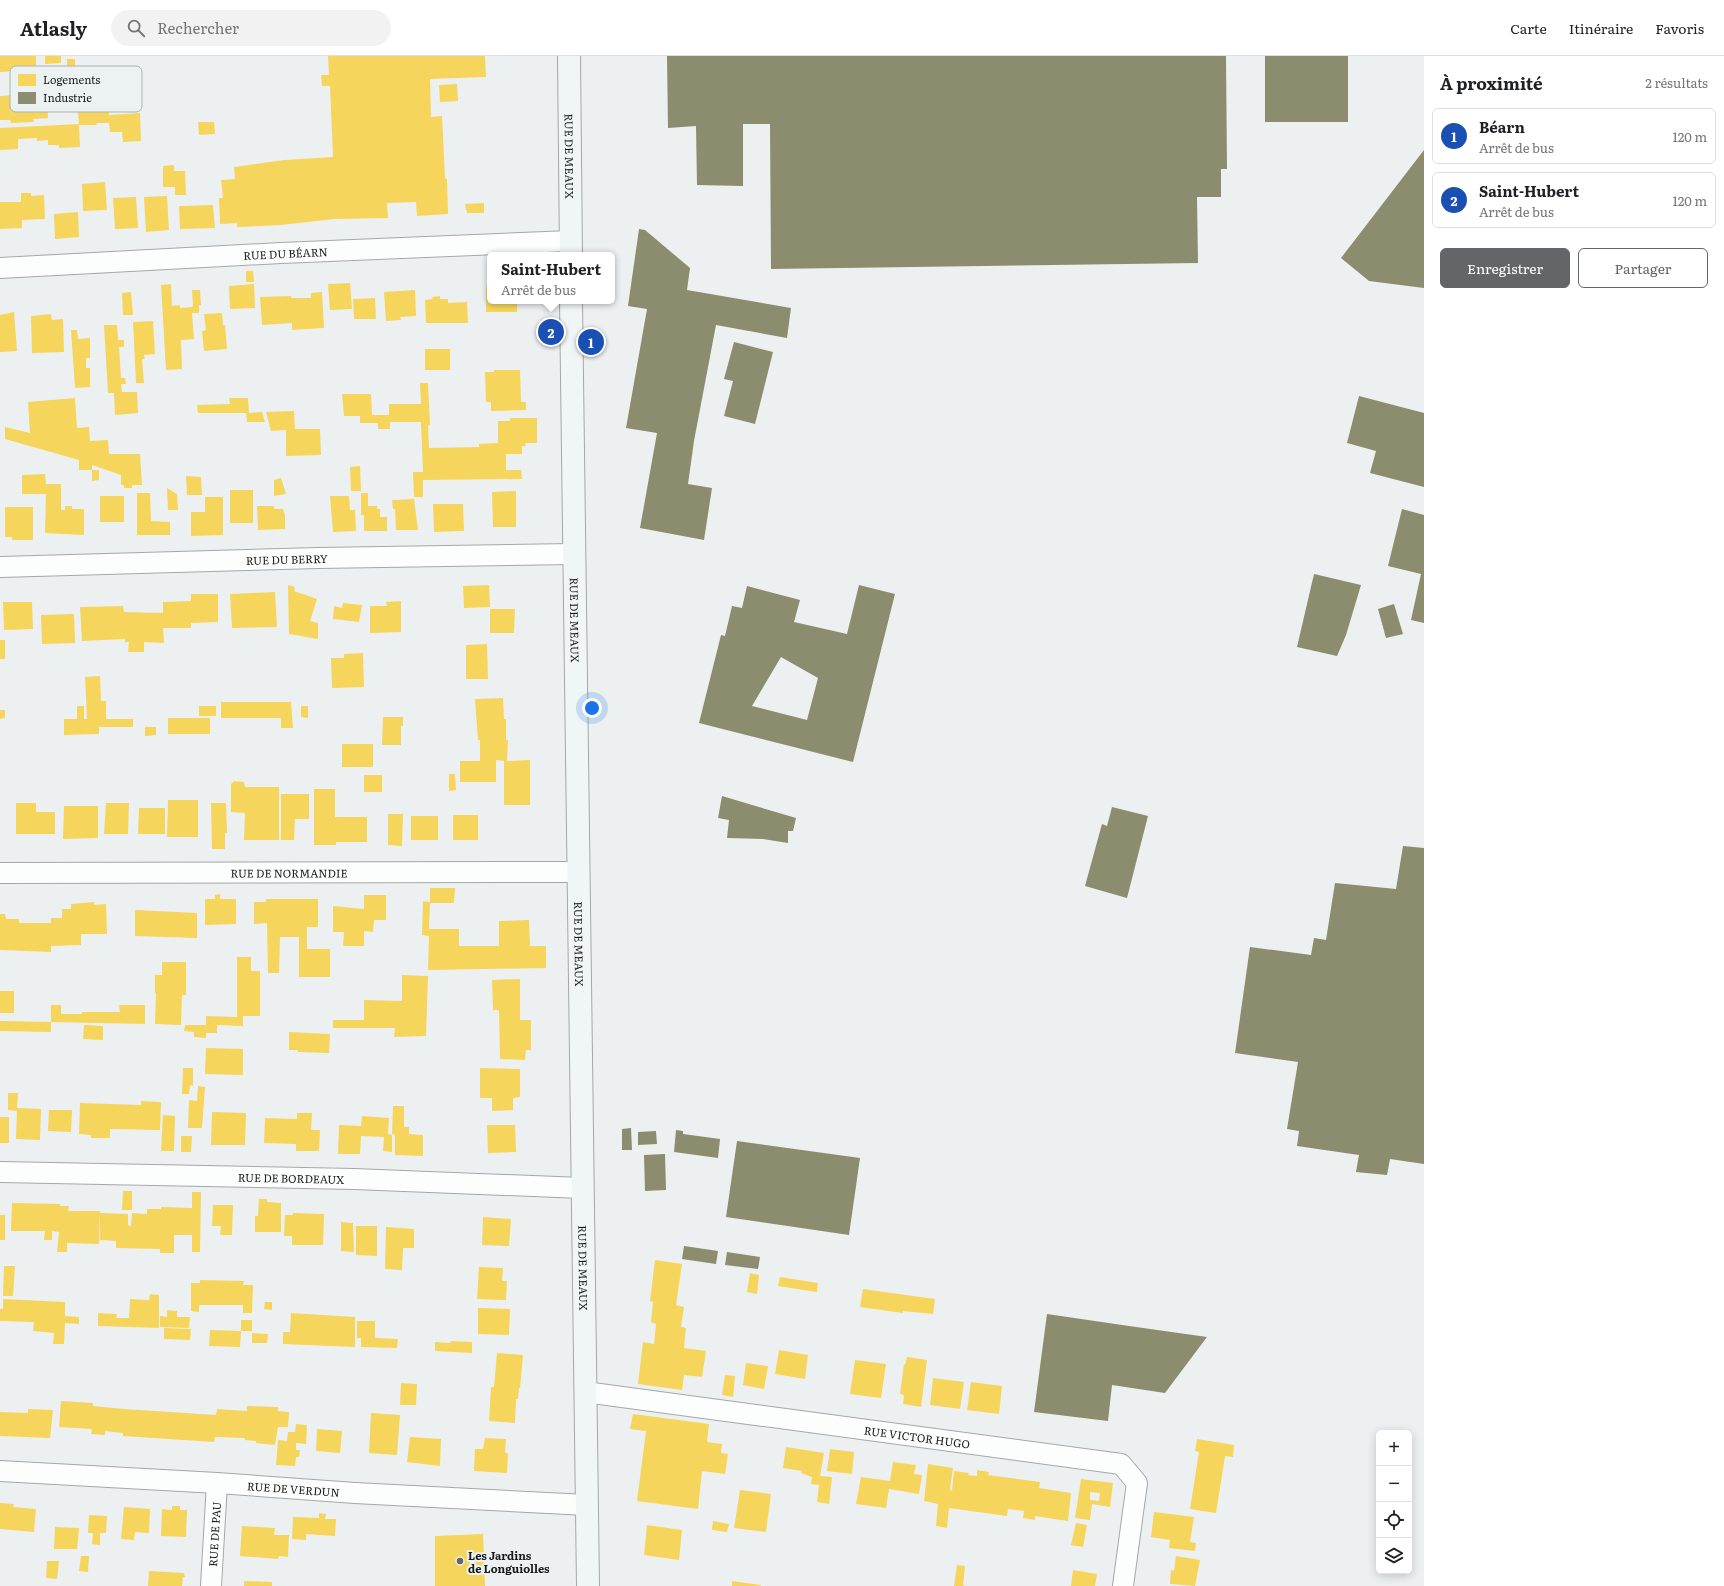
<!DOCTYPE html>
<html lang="fr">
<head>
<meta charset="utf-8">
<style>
	:root { --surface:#fff; --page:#f2f2f2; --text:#202124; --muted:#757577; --line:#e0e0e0; --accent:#636666 }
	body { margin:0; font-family:Literata,serif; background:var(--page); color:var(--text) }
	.controls { position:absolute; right:12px; bottom:12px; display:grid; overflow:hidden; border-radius:6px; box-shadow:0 2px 10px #0003 }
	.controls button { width:36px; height:36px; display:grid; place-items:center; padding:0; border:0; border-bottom:1px solid var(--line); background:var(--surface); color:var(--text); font:20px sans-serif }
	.you { position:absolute; left:592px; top:652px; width:14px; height:14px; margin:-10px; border:3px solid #fff; border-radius:50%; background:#1a73e8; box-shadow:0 0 0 6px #1a73e833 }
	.badge { display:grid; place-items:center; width:26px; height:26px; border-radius:50%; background:var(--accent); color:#fff; font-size:13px; font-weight:700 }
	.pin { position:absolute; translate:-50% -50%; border:2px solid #fff; box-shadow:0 1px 4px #0006 }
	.popup { position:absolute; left:487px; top:196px; width:128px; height:52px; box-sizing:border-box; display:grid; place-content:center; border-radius:6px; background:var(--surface); filter:drop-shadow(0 1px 3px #0005); font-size:13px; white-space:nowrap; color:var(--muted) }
	.popup b { font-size:15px; color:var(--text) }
	.popup::after { content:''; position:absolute; left:50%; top:100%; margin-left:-8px; border:8px solid transparent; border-top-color:var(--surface) }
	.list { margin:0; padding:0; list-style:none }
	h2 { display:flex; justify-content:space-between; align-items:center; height:52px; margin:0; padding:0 16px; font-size:17px }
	h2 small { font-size:13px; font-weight:400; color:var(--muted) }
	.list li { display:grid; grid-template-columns:26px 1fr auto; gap:12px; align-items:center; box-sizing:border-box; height:56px; margin:0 8px 8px; padding:0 8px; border:1px solid var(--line); border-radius:6px }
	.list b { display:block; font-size:15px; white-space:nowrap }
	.list p { margin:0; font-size:13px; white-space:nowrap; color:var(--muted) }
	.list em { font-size:13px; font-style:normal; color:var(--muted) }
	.actions { display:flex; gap:8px; padding:12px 16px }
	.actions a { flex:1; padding:9px 0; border:1px solid var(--accent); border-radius:6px; text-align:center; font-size:14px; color:var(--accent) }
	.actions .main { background:var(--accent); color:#fff }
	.icon { flex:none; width:22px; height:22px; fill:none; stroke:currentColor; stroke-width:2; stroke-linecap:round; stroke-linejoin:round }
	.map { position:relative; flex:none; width:1424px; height:1530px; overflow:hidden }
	header { display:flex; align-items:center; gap:24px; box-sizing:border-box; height:56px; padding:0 20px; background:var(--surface); border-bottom:1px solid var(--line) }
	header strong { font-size:19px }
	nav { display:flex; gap:22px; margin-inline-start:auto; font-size:14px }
	.search { width:280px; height:36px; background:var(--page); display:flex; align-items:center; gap:10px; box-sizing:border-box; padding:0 14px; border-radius:22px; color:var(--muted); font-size:15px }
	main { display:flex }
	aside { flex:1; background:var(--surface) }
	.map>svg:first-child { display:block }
	.homes { fill:#f6d55c; fill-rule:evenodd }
	.industry { fill:#8c8c6e; fill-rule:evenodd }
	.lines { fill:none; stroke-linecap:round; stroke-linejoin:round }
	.minor-casing { stroke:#a5a7a7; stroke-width:22 }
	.secondary-casing { stroke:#a5a7a7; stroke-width:24 }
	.minor { stroke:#fcfdfd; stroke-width:20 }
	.secondary { stroke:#f0f6f5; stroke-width:22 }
	.poi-dot { fill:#636666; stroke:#ecf1f2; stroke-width:1.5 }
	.labels { text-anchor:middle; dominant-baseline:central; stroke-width:4; stroke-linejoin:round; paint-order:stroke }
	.street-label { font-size:11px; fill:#191b1b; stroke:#ecf1f2 }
	.poi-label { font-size:11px; font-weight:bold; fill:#191b1b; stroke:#ecf1f2; text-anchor:start }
	.key { fill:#ecf1f2; stroke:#adb1b2; stroke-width:1 }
	.key-label { font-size:11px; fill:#191b1b }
</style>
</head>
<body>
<header>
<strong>Atlasly</strong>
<div class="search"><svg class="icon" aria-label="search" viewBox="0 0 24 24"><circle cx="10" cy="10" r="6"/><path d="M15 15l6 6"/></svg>Rechercher</div>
<nav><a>Carte</a><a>Itinéraire</a><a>Favoris</a></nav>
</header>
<main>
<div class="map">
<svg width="1424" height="1530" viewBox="0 0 1424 1530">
	<rect width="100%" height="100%" fill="#edf0f1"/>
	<path class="homes" d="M0,0H36V14L0,16Z
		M45,0H61V7L45,8Z
		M328,0H485L486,21L430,23L431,61L442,60L445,122L447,123L448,158L417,160L416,146L387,147L388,162L334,163L281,169L237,171V167L220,168L219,142H223L221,124L235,123L234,111L284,104L333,101L330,30H322L321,19H329Z
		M67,3H75V15H67Z
		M457,28L458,45L440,46L439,29Z
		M47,37L48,62L33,63L34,66L11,67L10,64H0V40Z
		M78,56H109V59L140,57L141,85L123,86L122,76H110L109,67H96L97,69H79L80,91L59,92V89H48V84L37,85V82L18,83V93L0,94V72L79,68Z
		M198,66H214L215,78L199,79Z
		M174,109V115H185L186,139H175V131H163V110Z
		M105,126L107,154L83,155L82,128Z
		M21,137H31V140L44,139L45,163L22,164V172L0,173V146H21Z
		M167,140L169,174L146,176L144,141Z
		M136,141L138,172L115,173L113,142Z
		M484,147V157H467L465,148Z
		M213,149L215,172L180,173L179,150Z
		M78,156L79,181L55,183L54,158Z
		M246,215H253L254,226H246Z
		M350,227L352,253L330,254L328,228Z
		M171,228L172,250L180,249V252L192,251L193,250L192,234H200L201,249H199V257H192L194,283L181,284L182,313L166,314L161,229Z
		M254,228L255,252L230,253L229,230Z
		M486,230H490V245H517V256H486Z
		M415,234L416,260L400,261L401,264L386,265L384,236Z
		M131,236L133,259H123L122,237Z
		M322,236L324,272L292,274V267L262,269L260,241L291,240V242H311V237Z
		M440,240V243H448V247L467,246L468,267H426L425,244L433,243L432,241Z
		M375,242L376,263H354L353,243Z
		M14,256L17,295L0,296V259Z
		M222,257L223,269H225L227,293L204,295L202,275L206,274L204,258Z
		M51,258L52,264L63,263L64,296L32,297L31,260Z
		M153,265L155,298L144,299L145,303H142L144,327H136L133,266Z
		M104,269H117L118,284H124V291H119L121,322H125L126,328H121L122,336H137L138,357L115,359L114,337H108Z
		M71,274H77L78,283L90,282V302H86V312H90V331L75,332Z
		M425,293H450V314H425Z
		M494,314H520L521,346H526V354L491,355V346H486L485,316H494Z
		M420,327H428L430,369L428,370L429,392L479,391V388L498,387V365H510V362H537V387H525L526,390H522V398H506V414H521L522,423L423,424V441H414L413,416H423L421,366H390V373H378V367H360V360H344L342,338H371L372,359H389V348H421Z
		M75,342L77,372L89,371L90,385L108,384L109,398H140L142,429H132V432H124V429H121V419L92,409V414H99V424L92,425V414H79V404L5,383V371L30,377L28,346Z
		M229,342H248L249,357L262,356L265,366H247L246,357H198L197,349L230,348Z
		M294,355L295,373H320L321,399L286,400V374L271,375L266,356Z
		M360,410L361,435H351L350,411Z
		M45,418L46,428H61V454H65V450H72V453H84V479L45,477L46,438H22V419Z
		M186,420L201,421L202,439H187Z
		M281,422L286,438L274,440V424Z
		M167,432L177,438L178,454H168Z
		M230,434H253V467H230Z
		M516,435V471H493L492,436Z
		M137,437H150L151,465L170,466V479H137Z
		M361,437H368V450H377V453H380V461H387V475H364V459H361Z
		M100,440H124V466H100Z
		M330,440H349L350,454H355L356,475L333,476Z
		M205,441H223V479L191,480V456H205Z
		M414,443L418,474H396L395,453H393L392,444Z
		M433,448H463L464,475L434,476Z
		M257,450H274V453H283L285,459V473L258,474Z
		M5,451H33V484H12V481H5Z
		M288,529L295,531L294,535L317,543L310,565L318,567V583L289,578Z
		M489,529L490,551L464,552L463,530Z
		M275,536L277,571L232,572L230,538Z
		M191,538H218V566L191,567V572H163L164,587L144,586V596H128L129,586H125V583L82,585L80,551L123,550L124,556L163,557V546L191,545Z
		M401,545V576L370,577V550H387L386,546Z
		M3,546H32L33,573L4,574Z
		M343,547L362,549L359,566L333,563L334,550L342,552Z
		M490,553H515L514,577H490Z
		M74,558L75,587L42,588L41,559Z
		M0,584H5V603H0Z
		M487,588L488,623H466V589Z
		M363,597L364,631L332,632L331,602H344V598Z
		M100,620L101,645H106V663H133V671H99V678L64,679V663H77V650H84V663H87L85,621Z
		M503,642L504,663H506V684H508L507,705L530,704V749H504V705L496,704V726H460V705H480V684H478L475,643Z
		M221,646H291L293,672H281V662H221Z
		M199,650H216V660H199Z
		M301,650H308V662L301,661Z
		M0,654H5V662L0,663Z
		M383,661H403V670H401V689H382Z
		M168,662H210V678H168Z
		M145,671H156V679L145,680Z
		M342,688H373V711H342Z
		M449,718H455L456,734L449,735Z
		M364,719H382V736H364Z
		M234,725L244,726L245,731H279V784H244L245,757L231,756V728Z
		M314,733H335V761H367V786H336V789H314Z
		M281,738H309V763H295L294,784H281Z
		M168,744H198V781H167Z
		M16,747H36V756H55V778H16Z
		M106,747H129L128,778H104Z
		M211,747H226L227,777H225V793H212Z
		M64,750H98V782L63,783Z
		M139,752H165V778H138Z
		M388,758H403L402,790L388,789Z
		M453,759H478V784H453Z
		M411,760H438V784H411Z
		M430,832H455L454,847H430Z
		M220,838V843H236V868L205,869V843H215V839Z
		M364,839H386V864H374L373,876L364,875V890H343L344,876H333V850L364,853Z
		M266,843H318V871H307V893H330V921H299V881H280L279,917H268L267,867L254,868V846H266Z
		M423,845L430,846L429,873H459V890H499V865L529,864L530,890H546V912L428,914L429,880L422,879Z
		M94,846V849L106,848L107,878H81V889L51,890V896L0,894V858H5L6,863H19V867H51V862H62V853H71V848Z
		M135,854L197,857V882L135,880Z
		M237,901H251V915H260V960H243V970L217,969V977H206V982L194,981V976L184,975L185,969H206V960L237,961Z
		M162,906H186V939H182L181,969L155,968L156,937H155V919H162Z
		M402,919L428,920L426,980L394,981L395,972H333V964H364V944L402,945Z
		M520,923V964H531V994H526L525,1004L500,1003L499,954H493L492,924Z
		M0,935H14V957H0Z
		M51,949H61V958H82V956H120L119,949H145V968L51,966Z
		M0,965L51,966V976L0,975Z
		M84,969L103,970V984L83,983Z
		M289,976L330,978L329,997L298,996V994H289Z
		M206,992L243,993V1019L205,1018Z
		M183,1012H193V1030L190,1029L189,1038H182Z
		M480,1012L520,1013V1041L513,1042V1054L492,1055V1042H480Z
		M198,1030L205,1031L202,1072H188L189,1044L197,1045Z
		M8,1037H18L17,1052L41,1053L40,1084L16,1083L17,1055L8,1054Z
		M141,1045L161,1046L160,1074L110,1073V1082H91V1079L79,1078L80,1047L141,1049Z
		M393,1050H404V1071H409V1078L423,1079V1100L395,1099V1079L392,1078Z
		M49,1054H72L71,1076L48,1075Z
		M212,1056L246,1057L245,1089H211Z
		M297,1057H312L311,1074H320L319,1095H296V1088L264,1087L265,1062L297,1063Z
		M163,1059L175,1060L174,1095H161Z
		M362,1060L389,1062L388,1078L392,1079V1096L383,1095L384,1081L361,1080L360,1098H338L339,1069L361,1070Z
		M0,1061H9V1087H0Z
		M487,1069H515L516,1096L488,1097Z
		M181,1080H192L191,1096H181Z
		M123,1135H132V1154H122Z
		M192,1136H201L200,1196H192V1179H174V1197H160V1193L116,1192V1185L100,1184V1157L128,1158V1169L131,1170L132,1157L147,1158V1153H161V1151L192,1152Z
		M259,1143H267V1146L281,1147V1176H255V1160H258Z
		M12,1147L60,1148V1150H69L68,1155H100L99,1188L67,1187V1196H57L59,1176L52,1175V1184H44L45,1175H11Z
		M213,1149H233L232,1179H220L221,1170H212Z
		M293,1157L324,1158L323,1189H292V1180H284L285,1159H293Z
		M0,1159H5V1184H0Z
		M483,1161L511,1163L509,1190L482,1189Z
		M341,1166L353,1167L354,1196L341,1195Z
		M356,1170H377V1200L356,1199Z
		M386,1171L414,1173V1192H403L402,1214L385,1213Z
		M655,1204L682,1208L676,1249L684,1251L681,1271L686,1272L684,1292L706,1295L702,1321L684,1319L682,1334L638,1328L643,1286L654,1288L656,1268L651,1266L653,1246L650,1245Z
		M4,1210H15L13,1240H3Z
		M479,1211L503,1212L502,1225H507L506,1244L477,1243Z
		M750,1217L759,1219L757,1238L747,1236Z
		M780,1221L818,1227L817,1236L778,1230Z
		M200,1224L244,1225L243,1229H253L252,1257H243V1249H199V1256L191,1255V1227H200Z
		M863,1233L935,1243L933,1258L903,1255V1257L860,1251Z
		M150,1238L159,1239V1272L98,1270V1257L117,1258L116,1262H129L130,1243L149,1244Z
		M3,1243L65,1246V1260L79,1261V1268L65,1267L64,1288H53L54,1277L33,1275L34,1266L0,1265V1253H3Z
		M265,1246H272V1254L264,1253Z
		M478,1252L510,1253L509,1279L478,1278Z
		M167,1254L177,1255V1261H190L189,1272L160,1271V1260L167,1261Z
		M291,1257L355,1261V1291L283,1288V1276H290Z
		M241,1264H252V1275H241Z
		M357,1265H375V1282L398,1283L397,1292L361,1291V1282H357Z
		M164,1272L191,1273L190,1284L164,1283Z
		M210,1274L241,1275L240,1291L209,1290Z
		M252,1277L268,1278L267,1287H252Z
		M451,1285L472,1286V1297L435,1295V1286L450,1287Z
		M779,1294L808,1299L805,1323L775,1318Z
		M497,1297L523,1299L520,1332H519L518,1343H516L515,1367L489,1365L491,1331H494Z
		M907,1301L927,1304L921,1351L903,1348L904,1339L900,1338L904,1308L905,1309Z
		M855,1304L886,1308L881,1342L850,1338Z
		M746,1307L768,1310L764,1333L743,1329Z
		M725,1319L735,1320L733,1341L722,1339Z
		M933,1322L964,1326L960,1353L930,1349Z
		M971,1326L1002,1330L999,1358L967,1354Z
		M401,1327L417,1328L416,1349H400Z
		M61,1345L93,1347V1350L124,1353L216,1359L217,1353L247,1355V1350L278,1351V1355L289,1356L288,1371H278L275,1389L256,1387V1385L245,1384V1382L215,1381L214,1386L123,1380V1377L105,1375V1379L91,1378L92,1373L59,1371Z
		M28,1353L53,1354L50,1382L0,1380V1356L28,1357Z
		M371,1357L400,1359L397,1399L369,1397Z
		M633,1358L709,1368L707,1386L722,1388L721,1397L728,1398L725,1418L702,1415L698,1453L637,1445L646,1375L630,1373Z
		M296,1368L307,1369L306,1388L296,1387V1394H300L299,1401H296L295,1410L276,1409L278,1384L287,1385L288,1376H295Z
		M317,1373L342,1375L340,1397L316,1395Z
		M410,1381L441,1383L440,1410L407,1406Z
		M485,1382L506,1383L505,1397H508L507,1417L474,1415L475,1393H483Z
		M1197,1383L1234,1389L1233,1401L1225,1400L1216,1457L1190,1453L1199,1396L1195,1395Z
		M786,1391L824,1397L820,1420L832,1421L829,1448L817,1446L819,1429L811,1428L812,1421L801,1417L802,1415L783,1412Z
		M830,1393L854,1396L852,1418L827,1415Z
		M893,1406L916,1409L914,1418L922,1419L919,1438L889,1433L886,1452L856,1448L861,1421L890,1425Z
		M928,1408L953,1412L950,1433L952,1435L954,1415L969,1417L968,1419L977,1420V1414L989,1416L988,1419L1040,1426L1039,1432L1071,1437L1068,1465L1035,1460V1464L1023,1462L1024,1455L1008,1453L1007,1460L949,1452L947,1472L936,1470L938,1448L924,1445Z
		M1081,1423L1113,1427L1110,1451L1092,1448L1090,1464L1075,1462ZM1090,1436L1100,1437L1099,1445L1090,1444Z
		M740,1434L771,1438L766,1476L734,1472Z
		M0,1447L14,1448L13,1451L36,1453L34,1476L0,1473Z
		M172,1450H180V1454H187L186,1481L161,1480L162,1453L172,1454Z
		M124,1451L150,1453L149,1477L135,1476L134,1484L121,1483Z
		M1154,1456L1194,1461L1190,1486L1196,1487L1195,1495L1169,1492L1170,1484L1151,1481Z
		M319,1457L326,1458L325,1463H336L335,1480L306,1478V1484L292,1483L293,1461L319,1462Z
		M89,1459L107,1460L106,1477H100V1489L92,1488L93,1477H88Z
		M713,1465L729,1468L727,1476L712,1474Z
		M1076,1467L1087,1469L1083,1491L1071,1489Z
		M647,1469L682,1474L679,1504L644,1499Z
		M242,1470L275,1472L274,1479H289L288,1501L279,1500L278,1503L240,1500Z
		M55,1471L79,1472L77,1493H54Z
		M483,1478L485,1530H435V1480Z
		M81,1500H89L88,1516L79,1515Z
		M1176,1500L1200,1504L1195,1530L1170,1528L1171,1514L1174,1515Z
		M47,1505H59L57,1523L46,1522Z
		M957,1509L965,1510L963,1529L966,1530H954Z
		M1073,1514L1097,1518L1095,1530H1071Z
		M149,1515L184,1517L185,1521H183L182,1530H148Z
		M244,1525L272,1526V1530H244Z
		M732,1525L761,1529V1530H732Z"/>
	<path class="industry" d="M667,0H1226L1227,113H1221V141H1197L1198,207L771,213L770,68H743V130L697,129L696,70L668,72Z
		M1265,0H1348V66H1265Z
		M1424,94V232L1369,225L1341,202Z
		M639,173L645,174L690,212L687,234L791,252L787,282L716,269L694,385L688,428L712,432L704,484L640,472L657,377L626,372L647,253L628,250Z
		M734,286L773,296L755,368L724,360L733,325L724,323Z
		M1359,340L1424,357V431L1370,417L1376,395L1347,387Z
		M1402,453L1424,459V567L1411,564L1421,518L1388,510Z
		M1314,518L1361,529L1346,579L1337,600L1297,591Z
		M859,529L895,538L853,706L699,667L721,579L725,580L732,550L742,552L747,530L800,544L794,566L847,578ZM781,601L818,622L807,664L752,650Z
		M1394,548L1403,578L1386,582L1378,553Z
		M722,740L796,762L793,775H788V787L763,783L727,782L729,764L718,762Z
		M1112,751L1148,760L1127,842L1085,830L1102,768L1107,770Z
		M1403,790L1424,792V1108L1390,1103L1387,1119L1356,1116L1359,1099L1297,1090L1299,1075L1287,1073L1298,1006L1235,997L1250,891L1311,899L1314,882L1326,884L1335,827L1396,833Z
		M631,1072L632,1094H622V1073Z
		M676,1074L683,1075V1078L720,1083L718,1102L674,1096Z
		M656,1075L657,1088L638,1089V1076Z
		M737,1085L860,1102L849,1179L726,1161Z
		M665,1098L666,1134L645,1135L644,1099Z
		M684,1190L718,1195L716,1208L682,1203Z
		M727,1196L760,1201L758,1213L725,1209Z
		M1047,1258L1129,1270L1207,1281L1165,1337L1112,1329L1108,1365L1034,1356Z"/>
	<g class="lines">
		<defs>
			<g id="minor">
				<path id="s1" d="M0,212L281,197L571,185"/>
				<path id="s2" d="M0,511L318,502L573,498"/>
				<path id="s3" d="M0,817L579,816"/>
				<path id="s4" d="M0,1116L354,1123L582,1132"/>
				<path id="s5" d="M585,1336L1121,1408L1137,1427L1123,1530"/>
				<path id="s6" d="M0,1415L217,1427L355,1437L587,1449"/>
				<path id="s7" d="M211,1530L217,1427"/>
			</g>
			<g id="secondary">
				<path id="s8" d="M569,0L571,199"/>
				<path id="s9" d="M571,245L588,1530"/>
			</g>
		</defs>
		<use href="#minor" class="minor-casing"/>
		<use href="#secondary" class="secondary-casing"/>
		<use href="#minor" class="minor"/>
		<use href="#secondary" class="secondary"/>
	</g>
	<circle class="poi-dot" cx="460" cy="1505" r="4"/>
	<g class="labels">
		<g class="street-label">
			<text stroke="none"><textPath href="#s8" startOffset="100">RUE DE MEAUX</textPath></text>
			<text stroke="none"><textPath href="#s1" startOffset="286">RUE DU BÉARN</textPath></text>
			<text stroke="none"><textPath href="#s2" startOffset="287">RUE DU BERRY</textPath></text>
			<text stroke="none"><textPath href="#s9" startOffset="319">RUE DE MEAUX</textPath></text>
			<text stroke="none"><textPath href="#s3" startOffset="289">RUE DE NORMANDIE</textPath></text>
			<text stroke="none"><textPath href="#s9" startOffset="643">RUE DE MEAUX</textPath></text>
			<text stroke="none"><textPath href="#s4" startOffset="291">RUE DE BORDEAUX</textPath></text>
			<text stroke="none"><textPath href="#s9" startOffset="967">RUE DE MEAUX</textPath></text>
			<text stroke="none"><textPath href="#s5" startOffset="335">RUE VICTOR HUGO</textPath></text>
			<text stroke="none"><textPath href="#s6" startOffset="294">RUE DE VERDUN</textPath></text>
			<text stroke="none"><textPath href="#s7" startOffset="52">RUE DE PAU</textPath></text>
		</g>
		<g class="poi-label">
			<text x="468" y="1499">Les Jardins<tspan x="468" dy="13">de Longuiolles</tspan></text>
		</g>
	</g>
	<rect x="10" y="10" width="132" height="46" rx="6" class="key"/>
	<rect x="18" y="18" width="18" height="12" fill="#f6d55c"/>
	<rect x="18" y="36" width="18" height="12" fill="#8c8c6e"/>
	<g class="key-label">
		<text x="43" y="28">Logements</text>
		<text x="43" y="46">Industrie</text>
	</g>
</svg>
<div class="controls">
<button>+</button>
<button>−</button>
<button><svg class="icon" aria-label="locate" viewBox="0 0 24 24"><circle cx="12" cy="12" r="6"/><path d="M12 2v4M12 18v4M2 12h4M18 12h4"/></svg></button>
<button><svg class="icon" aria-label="layers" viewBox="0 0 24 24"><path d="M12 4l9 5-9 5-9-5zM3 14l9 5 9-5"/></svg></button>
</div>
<div class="you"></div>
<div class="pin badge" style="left:591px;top:286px;background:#1a4fb4">1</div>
<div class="pin badge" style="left:551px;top:276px;background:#1a4fb4">2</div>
<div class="popup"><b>Saint-Hubert</b>Arrêt de bus</div>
</div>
<aside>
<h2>À proximité<small>2 résultats</small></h2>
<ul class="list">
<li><span class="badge" style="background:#1a4fb4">1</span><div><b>Béarn</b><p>Arrêt de bus</p></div><em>120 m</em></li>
<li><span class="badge" style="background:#1a4fb4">2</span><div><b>Saint-Hubert</b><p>Arrêt de bus</p></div><em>120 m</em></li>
</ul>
<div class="actions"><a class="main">Enregistrer</a><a>Partager</a></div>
</aside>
</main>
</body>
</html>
